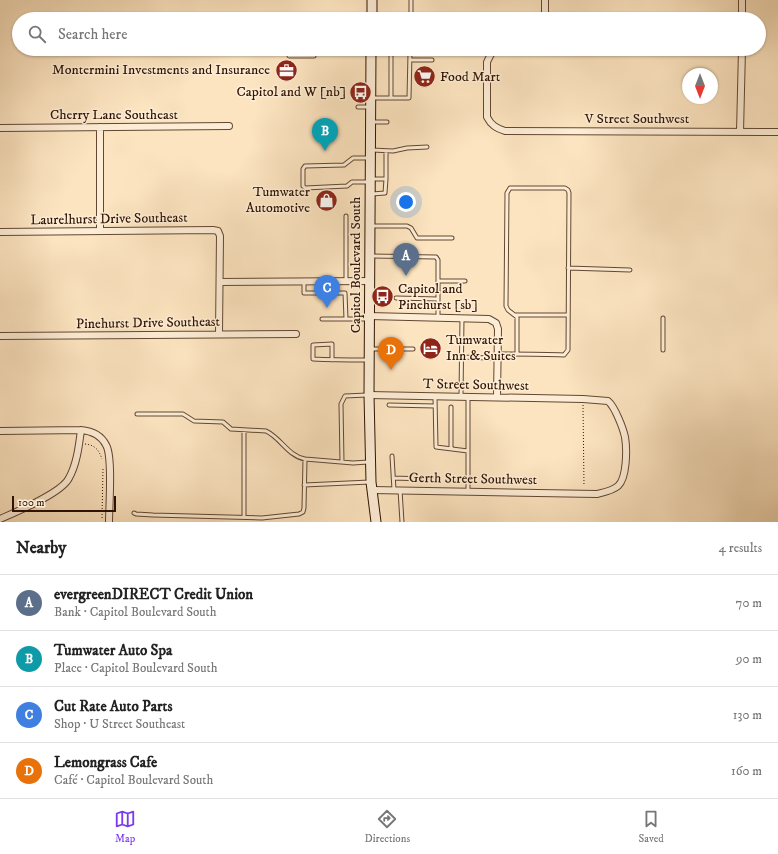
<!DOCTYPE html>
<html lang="en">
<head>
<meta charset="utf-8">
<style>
	:root { --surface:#fff; --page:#f2f2f2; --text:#222; --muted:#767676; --line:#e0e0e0; --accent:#7c3aed }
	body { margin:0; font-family:"IM FELL DW Pica",serif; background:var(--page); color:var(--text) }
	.compass { position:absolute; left:682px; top:68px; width:36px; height:36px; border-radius:50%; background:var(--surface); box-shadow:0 1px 3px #0004; rotate:180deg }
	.scale { position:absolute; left:12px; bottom:10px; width:104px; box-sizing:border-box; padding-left:4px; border:2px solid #301300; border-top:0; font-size:11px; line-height:14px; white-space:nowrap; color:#301300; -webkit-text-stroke:3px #fdedd6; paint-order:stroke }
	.you { position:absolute; left:406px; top:202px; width:14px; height:14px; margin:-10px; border:3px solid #fff; border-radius:50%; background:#1a73e8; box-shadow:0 0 0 6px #1a73e833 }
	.badge { display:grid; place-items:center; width:26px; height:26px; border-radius:50%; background:var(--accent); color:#fff; font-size:13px; font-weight:700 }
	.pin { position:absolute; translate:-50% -33px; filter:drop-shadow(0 1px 2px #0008) }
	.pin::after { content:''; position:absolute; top:21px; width:14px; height:12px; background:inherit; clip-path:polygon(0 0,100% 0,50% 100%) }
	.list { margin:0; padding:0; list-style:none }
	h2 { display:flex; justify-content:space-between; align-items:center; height:52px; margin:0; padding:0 16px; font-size:17px }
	h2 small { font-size:13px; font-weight:400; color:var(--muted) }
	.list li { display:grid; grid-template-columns:26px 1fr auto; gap:12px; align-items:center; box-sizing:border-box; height:56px; padding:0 16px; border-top:1px solid var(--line) }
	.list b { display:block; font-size:15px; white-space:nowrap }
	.list p { margin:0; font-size:13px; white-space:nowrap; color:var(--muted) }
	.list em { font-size:13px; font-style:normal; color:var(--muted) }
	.icon { flex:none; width:22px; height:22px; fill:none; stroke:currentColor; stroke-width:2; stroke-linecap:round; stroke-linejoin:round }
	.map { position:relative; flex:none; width:778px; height:522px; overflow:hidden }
	.search { position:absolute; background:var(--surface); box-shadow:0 1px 3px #0004; left:12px; right:12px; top:12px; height:44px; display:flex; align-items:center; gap:10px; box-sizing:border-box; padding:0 14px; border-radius:22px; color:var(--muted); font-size:15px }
	.sheet { height:276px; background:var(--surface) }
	nav { display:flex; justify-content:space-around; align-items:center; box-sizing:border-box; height:56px; border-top:1px solid var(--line); background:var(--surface); font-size:11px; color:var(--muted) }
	nav a { display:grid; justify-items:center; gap:2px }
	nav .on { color:var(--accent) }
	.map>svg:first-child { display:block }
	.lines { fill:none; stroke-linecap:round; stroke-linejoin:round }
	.lane-casing { stroke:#634730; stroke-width:5 }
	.street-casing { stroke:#634730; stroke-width:8 }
	.secondary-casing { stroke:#301300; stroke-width:11 }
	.path { stroke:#301300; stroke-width:1; stroke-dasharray:1 2; stroke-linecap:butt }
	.lane { stroke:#fdedd6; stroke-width:3 }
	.street { stroke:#fdedd6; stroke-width:6 }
	.secondary { stroke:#fdedd6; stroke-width:9 }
	.labels { text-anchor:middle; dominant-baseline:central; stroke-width:3; stroke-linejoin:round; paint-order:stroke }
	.poi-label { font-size:14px; fill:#301300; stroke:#fdedd6; text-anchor:end }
	.street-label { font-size:14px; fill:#301300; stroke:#fdedd6 }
</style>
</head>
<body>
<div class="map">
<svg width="778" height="522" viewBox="0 0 778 522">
	<rect width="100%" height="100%" fill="#fce4c0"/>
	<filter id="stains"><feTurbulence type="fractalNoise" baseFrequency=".005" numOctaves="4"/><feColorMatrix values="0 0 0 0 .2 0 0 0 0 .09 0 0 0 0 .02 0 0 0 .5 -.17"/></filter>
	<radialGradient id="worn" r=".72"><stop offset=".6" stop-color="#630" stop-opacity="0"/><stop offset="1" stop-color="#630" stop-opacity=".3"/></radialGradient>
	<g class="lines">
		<defs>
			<path id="lane" d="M411,19V0
				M288,49L289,56H314
				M410,60H432
				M372,98H409L410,53H373
				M391,98V53
				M358,107H369
				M373,122H387
				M372,150L393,151L407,148L427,147
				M386,151V179
				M371,179H386L385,193L372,194
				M369,182H352L347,186L305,188L303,186V169L305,166L344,165L353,158H369
				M372,226H407L411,228L417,238H452
				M371,256L436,257L438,260V317
				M568,268L630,270
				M330,281V293
				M346,281V216
				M438,281H465
				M304,282V293H345L346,319
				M396,298L438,299
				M515,315H568
				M663,318V350
				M322,319H368
				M371,349H413
				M498,354C520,354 542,354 564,355L568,350L569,193L568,190L565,188H510L507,193L506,306L508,310L517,317V354
				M461,357L490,358
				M332,360V344L313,345V359C332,360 350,360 369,360
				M461,396L462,318
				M468,396V491
				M435,397L436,447L468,451
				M389,405L435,406
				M451,407V449
				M244,430V517
				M392,456L394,490
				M305,459L353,463L368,462
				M342,462L341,404L345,396L367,395
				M393,478L426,479
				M304,485L370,482
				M400,490L402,522
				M134,513L136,514L153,515L262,518L299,514L303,512L304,508L305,459C288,456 281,438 266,431L231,429L223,422L194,421L183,414H137"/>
			<path id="street" d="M545,19V0
				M742,19V0
				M742,52L499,50L492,52L487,62V117C491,125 496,128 505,131L778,132
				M100,127V231
				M0,128L229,126
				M740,132L742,49
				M0,232L213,230L218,231L220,236L219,334
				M220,282L370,281
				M369,316L489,319L496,323L498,329L497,397
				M0,336L296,334
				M369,395L583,399L608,401C615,407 623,428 625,437C627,449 627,478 618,486C612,491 605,492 597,494L372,490
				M0,431L81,430C92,431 101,435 106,445C113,456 109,507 109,522
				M0,519C16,512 62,493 69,478C77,464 79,445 81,430"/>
			<path id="secondary" d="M372,19V0
				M371,49L369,395L371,482L376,522"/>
		</defs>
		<use href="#lane" class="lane-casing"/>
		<use href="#street" class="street-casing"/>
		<use href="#secondary" class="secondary-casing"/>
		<path class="path" d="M583,405L584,486
			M85,444C95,445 99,450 102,459
			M102,518L103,468"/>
		<use href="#lane" class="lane"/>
		<use href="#street" class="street"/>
		<use href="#secondary" class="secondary"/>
	</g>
	<defs>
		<symbol id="office-disc" viewBox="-11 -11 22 22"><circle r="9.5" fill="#8f2418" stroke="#fdedd6"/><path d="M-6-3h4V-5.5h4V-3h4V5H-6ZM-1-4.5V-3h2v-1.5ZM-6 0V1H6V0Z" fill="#fff"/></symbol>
		<symbol id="supermarket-disc" viewBox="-11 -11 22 22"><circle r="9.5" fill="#8f2418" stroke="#fdedd6"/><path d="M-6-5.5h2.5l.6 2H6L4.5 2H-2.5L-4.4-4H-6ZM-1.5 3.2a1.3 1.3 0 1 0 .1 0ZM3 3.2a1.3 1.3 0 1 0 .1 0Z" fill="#fff"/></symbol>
		<symbol id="bus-disc" viewBox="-11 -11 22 22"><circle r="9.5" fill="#8f2418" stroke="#fdedd6"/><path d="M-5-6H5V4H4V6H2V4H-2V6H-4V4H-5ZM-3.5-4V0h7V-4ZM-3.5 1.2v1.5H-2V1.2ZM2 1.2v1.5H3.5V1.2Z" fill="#fff"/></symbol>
		<symbol id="shop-disc" viewBox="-11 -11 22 22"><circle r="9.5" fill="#8f2418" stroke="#fdedd6"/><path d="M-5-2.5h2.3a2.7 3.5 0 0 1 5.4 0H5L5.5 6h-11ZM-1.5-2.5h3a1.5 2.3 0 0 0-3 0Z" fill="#fff"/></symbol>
		<symbol id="hotel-disc" viewBox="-11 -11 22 22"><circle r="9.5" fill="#8f2418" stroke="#fdedd6"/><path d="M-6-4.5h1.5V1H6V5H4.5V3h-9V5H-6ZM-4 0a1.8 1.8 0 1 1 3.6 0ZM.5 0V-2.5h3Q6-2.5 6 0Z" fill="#fff"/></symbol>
	</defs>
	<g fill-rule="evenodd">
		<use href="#office-disc" x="274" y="58" width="25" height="25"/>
		<use href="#supermarket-disc" x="412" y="64" width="25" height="25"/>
		<use href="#bus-disc" x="348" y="80" width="25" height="25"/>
		<use href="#shop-disc" x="314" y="188" width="25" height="25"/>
		<use href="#bus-disc" x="370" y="284" width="25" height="25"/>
		<use href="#hotel-disc" x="418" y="336" width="25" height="25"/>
	</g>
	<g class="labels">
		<g class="poi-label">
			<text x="270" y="70">Montermini Investments and Insurance</text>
			<text x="440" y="77" text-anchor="start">Food Mart</text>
			<text x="346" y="92">Capitol and W [nb]</text>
			<text x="310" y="192">Tumwater<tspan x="310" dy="16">Automotive</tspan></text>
			<text x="398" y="289" text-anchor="start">Capitol and<tspan x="398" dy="16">Pinehurst [sb]</tspan></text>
			<text x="446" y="340" text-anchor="start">Tumwater<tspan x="446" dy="16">Inn &amp; Suites</tspan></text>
		</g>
		<g class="street-label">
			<text x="114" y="115">Cherry Lane Southeast</text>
			<text x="637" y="119">V Street Southwest</text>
			<text transform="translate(109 219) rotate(-1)">Laurelhurst Drive Southeast</text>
			<text transform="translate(356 265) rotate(-90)">Capitol Boulevard South</text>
			<text transform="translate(148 323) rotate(-1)">Pinehurst Drive Southeast</text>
			<text transform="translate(476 385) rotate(1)">T Street Southwest</text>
			<text transform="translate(473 479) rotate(1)">Gerth Street Southwest</text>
		</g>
	</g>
	<rect width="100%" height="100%" filter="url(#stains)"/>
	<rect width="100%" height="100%" fill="url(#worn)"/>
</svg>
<svg class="compass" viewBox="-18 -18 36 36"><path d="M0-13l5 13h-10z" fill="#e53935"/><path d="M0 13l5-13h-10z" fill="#767676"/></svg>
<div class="scale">100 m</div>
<div class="you"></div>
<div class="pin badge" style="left:406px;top:276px;background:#5c6f8a">A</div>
<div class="pin badge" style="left:325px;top:151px;background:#0f9aa8">B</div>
<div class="pin badge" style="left:327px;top:308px;background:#3f7fe0">C</div>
<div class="pin badge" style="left:391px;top:370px;background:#e8710a">D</div>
<div class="search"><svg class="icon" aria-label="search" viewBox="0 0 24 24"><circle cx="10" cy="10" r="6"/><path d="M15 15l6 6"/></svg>Search here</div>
</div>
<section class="sheet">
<h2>Nearby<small>4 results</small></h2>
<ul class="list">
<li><span class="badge" style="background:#5c6f8a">A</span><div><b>evergreenDIRECT Credit Union</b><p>Bank · Capitol Boulevard South</p></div><em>70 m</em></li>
<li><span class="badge" style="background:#0f9aa8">B</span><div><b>Tumwater Auto Spa</b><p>Place · Capitol Boulevard South</p></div><em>90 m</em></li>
<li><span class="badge" style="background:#3f7fe0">C</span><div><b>Cut Rate Auto Parts</b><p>Shop · U Street Southeast</p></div><em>130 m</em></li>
<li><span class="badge" style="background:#e8710a">D</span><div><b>Lemongrass Cafe</b><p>Café · Capitol Boulevard South</p></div><em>160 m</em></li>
</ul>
</section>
<nav>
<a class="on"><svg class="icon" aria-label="map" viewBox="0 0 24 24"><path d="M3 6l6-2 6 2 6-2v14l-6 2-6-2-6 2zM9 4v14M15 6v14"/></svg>Map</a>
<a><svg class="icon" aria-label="directions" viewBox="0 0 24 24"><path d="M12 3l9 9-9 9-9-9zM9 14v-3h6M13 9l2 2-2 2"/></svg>Directions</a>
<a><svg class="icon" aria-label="saved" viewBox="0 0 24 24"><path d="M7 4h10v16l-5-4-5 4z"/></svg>Saved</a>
</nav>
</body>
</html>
